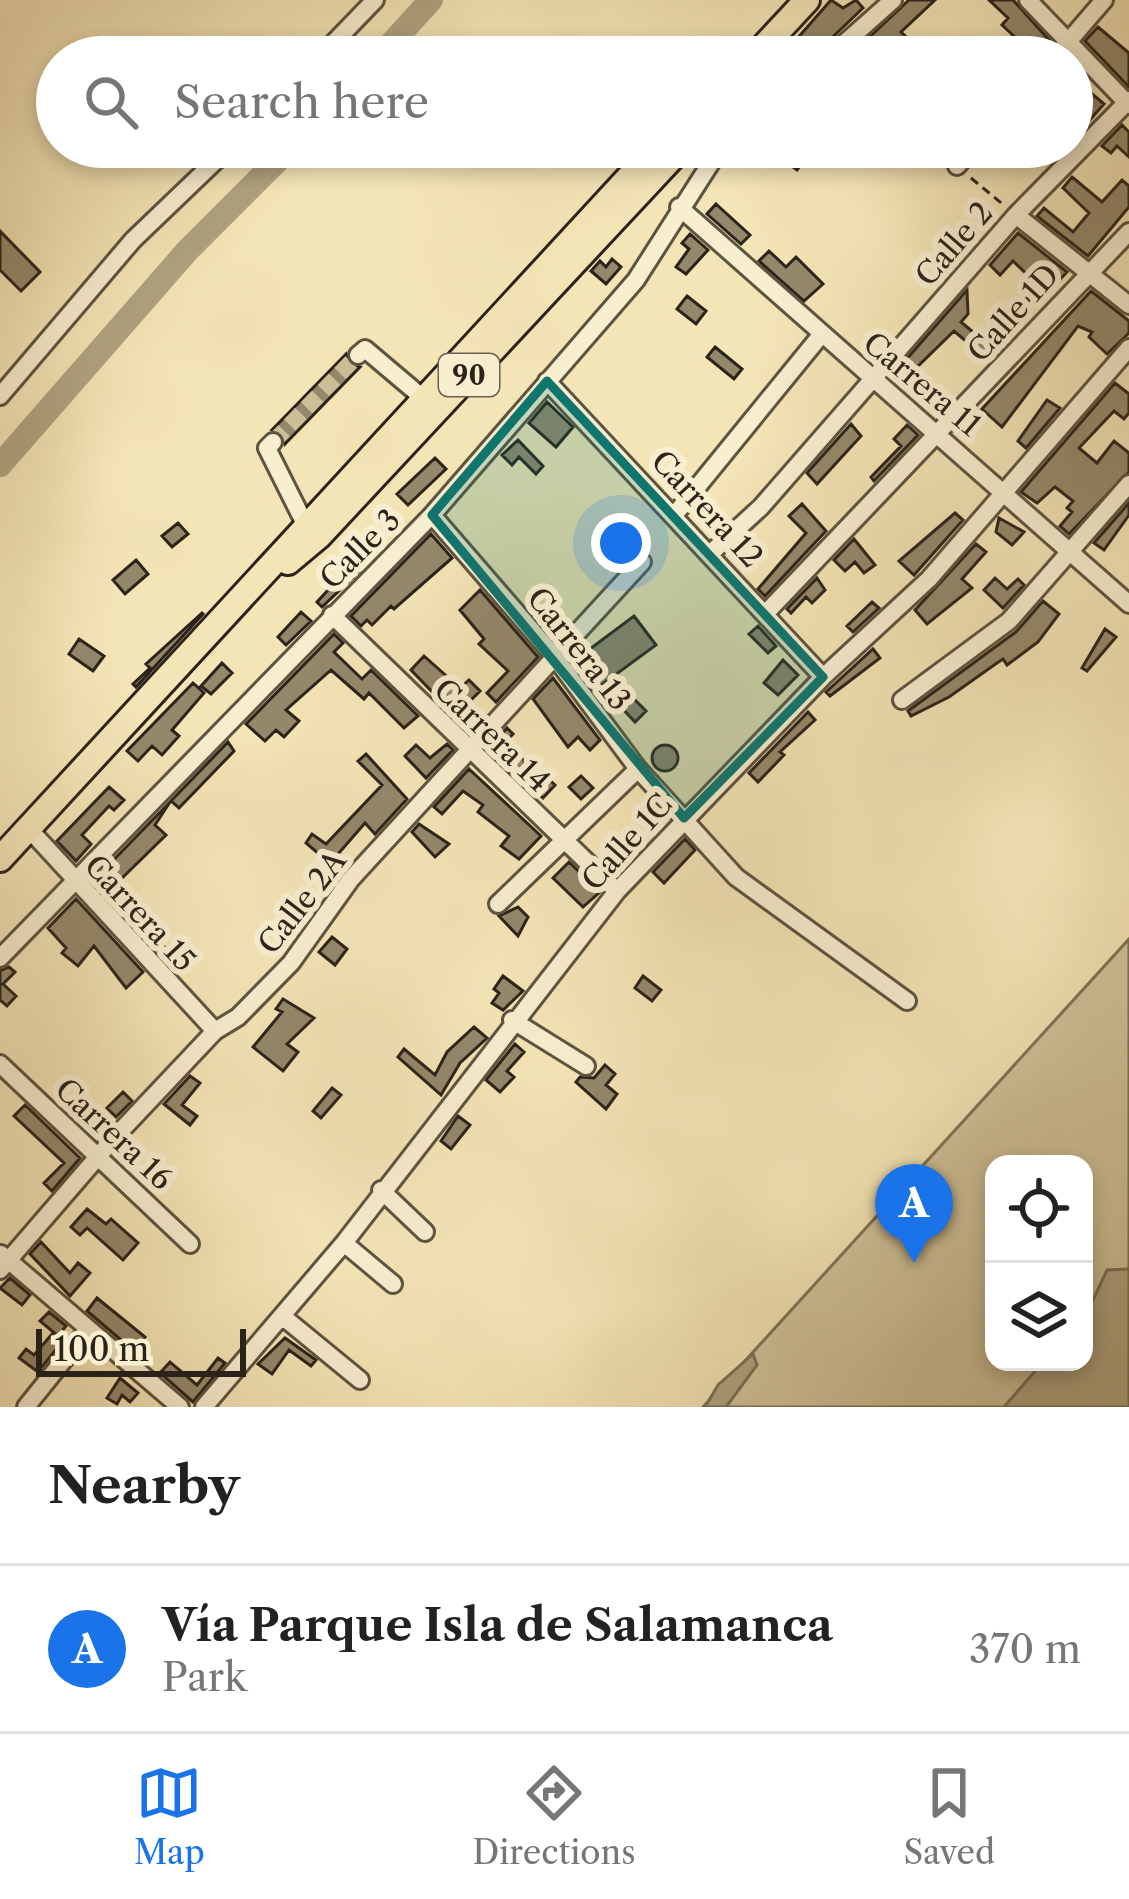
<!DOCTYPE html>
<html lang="en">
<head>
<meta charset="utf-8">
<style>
	:root { --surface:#fff; --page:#f2f2f2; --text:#222; --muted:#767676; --line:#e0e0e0; --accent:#1a73e8 }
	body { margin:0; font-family:"Libre Caslon Text",serif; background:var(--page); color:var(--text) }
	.controls { position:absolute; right:36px; bottom:36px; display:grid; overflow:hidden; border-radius:24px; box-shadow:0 6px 18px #0003 }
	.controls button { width:108px; height:108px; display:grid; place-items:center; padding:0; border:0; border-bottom:3px solid var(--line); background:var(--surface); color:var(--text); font:60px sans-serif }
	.scale { position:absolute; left:36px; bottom:30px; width:210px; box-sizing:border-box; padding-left:12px; border:6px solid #2b2319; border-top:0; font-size:33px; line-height:42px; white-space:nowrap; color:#2b2319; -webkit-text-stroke:9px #f8eed0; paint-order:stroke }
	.you { position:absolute; left:621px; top:543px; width:42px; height:42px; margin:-30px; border:9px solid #fff; border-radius:50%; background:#1a73e8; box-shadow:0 0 0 18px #1a73e833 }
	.badge { display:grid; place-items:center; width:78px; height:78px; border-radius:50%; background:var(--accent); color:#fff; font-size:39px; font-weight:700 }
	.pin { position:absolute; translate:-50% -99px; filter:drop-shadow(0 3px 6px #0008) }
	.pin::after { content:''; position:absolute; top:63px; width:42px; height:36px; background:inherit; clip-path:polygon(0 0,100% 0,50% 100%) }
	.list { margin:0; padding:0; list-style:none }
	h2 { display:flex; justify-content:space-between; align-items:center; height:156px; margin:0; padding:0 48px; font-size:51px }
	h2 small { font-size:39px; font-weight:400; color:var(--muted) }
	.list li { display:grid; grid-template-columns:78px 1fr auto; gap:36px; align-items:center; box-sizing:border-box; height:168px; padding:0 48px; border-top:3px solid var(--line) }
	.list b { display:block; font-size:45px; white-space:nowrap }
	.list p { margin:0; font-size:39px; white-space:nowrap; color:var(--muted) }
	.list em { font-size:39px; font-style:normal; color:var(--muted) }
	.icon { flex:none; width:66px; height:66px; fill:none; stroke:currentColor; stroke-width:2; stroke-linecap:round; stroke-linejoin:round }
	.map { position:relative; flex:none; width:1129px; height:1407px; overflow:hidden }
	.search { position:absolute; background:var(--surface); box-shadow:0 6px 18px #0003; left:36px; right:36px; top:36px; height:132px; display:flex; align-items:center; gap:30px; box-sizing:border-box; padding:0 42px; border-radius:66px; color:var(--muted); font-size:45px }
	.sheet { height:324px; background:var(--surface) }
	nav { display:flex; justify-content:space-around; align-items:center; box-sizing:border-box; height:168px; border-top:3px solid var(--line); background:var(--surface); font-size:33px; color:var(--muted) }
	nav a { display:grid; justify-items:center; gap:6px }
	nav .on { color:var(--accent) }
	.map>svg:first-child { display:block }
	.green { fill:#d2c49b; stroke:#7e745a; stroke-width:3; fill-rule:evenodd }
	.water { fill:#b0a381; stroke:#7b7057; stroke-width:3 }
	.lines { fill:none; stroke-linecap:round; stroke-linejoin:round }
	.river { stroke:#b0a381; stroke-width:24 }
	.building { fill:#94886b; stroke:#2b2319; stroke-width:3 }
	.minor-tunnel { stroke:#ccbe97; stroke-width:16; stroke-dasharray:16 8; stroke-linecap:butt }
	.minor-casing { stroke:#5d5440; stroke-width:22 }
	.highway-casing { stroke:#2b2319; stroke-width:30 }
	.path { stroke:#2b2319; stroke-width:3; stroke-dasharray:9 6; stroke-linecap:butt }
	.minor { stroke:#f8eed0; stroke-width:16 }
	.highway { stroke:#f4e5b6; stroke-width:24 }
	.marked { fill:#0f766e; fill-opacity:0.2; stroke:#0f766e; stroke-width:9; stroke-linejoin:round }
	.labels { text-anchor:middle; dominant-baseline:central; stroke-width:12; stroke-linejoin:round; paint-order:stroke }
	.shield { fill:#f8eed0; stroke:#686050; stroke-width:3 }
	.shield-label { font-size:27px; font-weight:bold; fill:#2b2319 }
	.street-label { font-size:30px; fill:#2b2319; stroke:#f8eed0 }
</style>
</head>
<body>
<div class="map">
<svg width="1129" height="1407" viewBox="0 0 1129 1407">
	<rect width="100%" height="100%" fill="#f4e5b6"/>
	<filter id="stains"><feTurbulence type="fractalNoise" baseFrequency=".00167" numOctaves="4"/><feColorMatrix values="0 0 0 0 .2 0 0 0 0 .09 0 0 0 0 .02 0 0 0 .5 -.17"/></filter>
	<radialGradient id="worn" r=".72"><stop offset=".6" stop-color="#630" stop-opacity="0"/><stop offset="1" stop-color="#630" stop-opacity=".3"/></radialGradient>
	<path class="green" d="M1129,939V1407H703ZM994,1164H1084V1362H994Z"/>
	<path class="water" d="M1129,1269V1407H1004L1043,1362H1084V1319L1107,1270Z
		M753,1354L757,1365L726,1407H705L718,1385Z"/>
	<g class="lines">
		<path class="river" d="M379,57L431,0
			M0,465L187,251L291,147"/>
	</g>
	<path class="building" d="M831,0L843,8L856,0L863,8L817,52L808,43L795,57H781Z
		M909,0H935L901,32L916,46L909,54L898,43L885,57H876L862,44Z
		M989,0H1013L1050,41L1036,57H1006L1019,41L1002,25L1008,18Z
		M1098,27L1129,53V87L1085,41Z
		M938,38L961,57H939L928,48Z
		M1072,77L1104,104L1072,140Z
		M1122,125L1129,132V157L1117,146L1111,153L1102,146Z
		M789,147H815L797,170L780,157Z
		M1022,147H1056L1042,164Z
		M1072,177L1102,202L1122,180L1129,186V207L1088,256L1037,216L1044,208L1073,232L1089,213L1063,188Z
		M716,204L750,235L741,244L707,214Z
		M0,231L40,272L21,291L0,270Z
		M1018,233L1067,272L1035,306L1027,298L1039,286L1013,261L1000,275L990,265Z
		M690,234L708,250L686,274L676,267L689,249L682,243Z
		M769,251L786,267L796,257L823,284L804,301L759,261Z
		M612,259L621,267L606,284L591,271L600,261L606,267Z
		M967,290L968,314L961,322L986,343L998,328L1007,336L987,359L954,331L914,370L904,362Z
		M1091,291L1129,321V333L1107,354L1089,337L1092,332L1078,326L1002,427L982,409Z
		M687,296L706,311L696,324L677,309Z
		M715,347L742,369L734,379L707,357Z
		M346,354L349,364L360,367L285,444L283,434L272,430Z
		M1115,383L1129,394V413L1124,419L1114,411L1079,448L1097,463L1114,441L1129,453V472L1069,534L1060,526L1072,512L1067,508L1073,501L1055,487L1037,503L1021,492Z
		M1047,400L1060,408L1026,448L1018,441Z
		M547,402L573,427L556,447L529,423Z
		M851,424L861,436L817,484L807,473Z
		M907,425L918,435L874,481L871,477L901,446L894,439Z
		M518,440L543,466L536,474L519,457L512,465L502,455Z
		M435,458L446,469L408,505L397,494Z
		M1129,503V515L1104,550L1094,543Z
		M802,504L826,531L765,596L758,589L806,533L789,516Z
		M955,513L963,520L914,575L899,561Z
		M999,518L1024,532L1012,545L996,532Z
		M178,523L188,534L172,547L162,536Z
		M431,534L452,558L394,609L391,606L372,625L367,620L361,626L351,616Z
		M854,539L875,565L864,573L855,562L845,571L834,560Z
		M976,544L986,552L962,579L972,588L927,624L915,610Z
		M136,560L148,574L125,594L113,580Z
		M352,564L360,571L322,607L317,602Z
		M817,578L825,590L812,603L806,597L791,613L787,609Z
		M995,578L1007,589L1018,579L1024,585L1003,608L984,590Z
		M480,590L538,657L496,702L487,693L508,671L479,644L484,639L460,610Z
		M1043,601L1059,614L1038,642L1007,665L1003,659L997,663L949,697L911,716L908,711L1017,631Z
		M872,602L879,608L853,632L847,626Z
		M301,612L311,621L286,645L278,637Z
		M202,613L203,614L136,687L133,684L150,668L146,664Z
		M634,616L656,645L596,689L575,660Z
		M758,626L776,646L768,653L749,634Z
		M1105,629L1116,637L1087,671L1082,668Z
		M334,634L343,643L334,652L362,679L371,670L418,716L404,728L369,693L364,699L331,670L286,710L299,721L284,737L276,730L265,741L246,724Z
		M79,639L104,656L93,671L69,654Z
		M873,649L880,658L830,696L826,692Z
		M424,656L460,688L469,680L480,691L467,704L480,719L470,731L411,670Z
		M783,660L798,675L778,695L764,683Z
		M222,663L232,673L211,694L201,686Z
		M553,678L600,740L590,750L578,737L568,747L533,699Z
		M193,683L204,693L172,730L179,736L162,755L152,746L138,761L127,751Z
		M633,698L646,711L635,722L622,708Z
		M808,712L815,720L780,752L784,755L758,782L749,773Z
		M507,728L513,734L506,741L540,778L543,774L555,785L543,798L488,748Z
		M228,742L234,751L179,808L171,801Z
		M447,744L453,750L426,778L405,756L416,745L430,758Z
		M652 758a13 13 0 1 1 26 0a13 13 0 1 1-26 0Z
		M366,754L407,799L375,834L365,823L338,854L349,863L340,872L306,843L312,834L326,844L382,785L358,761Z
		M469,769L541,836L519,859L501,846L509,836L478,812L483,805L463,791L442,814L434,807Z
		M581,776L593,788L581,799L569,787Z
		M109,787L124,800L114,810L109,806L82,835L91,844L76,861L57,841Z
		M170,802L155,825L166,835L117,883L118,890L165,939L161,944L172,955L167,960L94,880Z
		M419,824L449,844L435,857L412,832Z
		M685,839L695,850L664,883L653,872Z
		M569,862L600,892L583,907L553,878Z
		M76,899L143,972L126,988L94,946L78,966L62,953L66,948L48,928Z
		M518,907L528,917L518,936L499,916Z
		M332,937L347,949L335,965L319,952Z
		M9,967L15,972L3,984L16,996L7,1006L0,1000V971Z
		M503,976L523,991L503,1010L492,1003L499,993L494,989Z
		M643,976L661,990L652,1001L635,988Z
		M283,999L314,1018L287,1044L298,1052L283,1071L253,1047L282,1012L276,1009Z
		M474,1027L487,1038L460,1063L441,1095L398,1057L404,1049L435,1075L447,1052Z
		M515,1044L524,1052L507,1071L514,1077L500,1092L486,1080Z
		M605,1065L615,1074L606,1085L617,1094L606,1109L576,1082L580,1077L594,1078Z
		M190,1076L200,1083L182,1105L197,1116L190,1125L164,1104Z
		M332,1088L341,1095L321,1118L313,1111Z
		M123,1092L132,1101L116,1117L107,1108Z
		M25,1105L80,1158L52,1191L44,1183L64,1163L14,1116Z
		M458,1116L470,1125L451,1149L441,1141Z
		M87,1209L106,1224L111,1219L138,1243L123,1260L87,1228L80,1235L71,1227Z
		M41,1242L70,1273L78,1263L90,1273L70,1296L30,1254Z
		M10,1278L30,1295L22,1305L0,1288Z
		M97,1298L145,1337L134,1351L87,1311Z
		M49,1312L66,1326L58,1336L40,1321Z
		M52,1334L62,1342L38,1372L19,1358L26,1349L34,1355Z
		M285,1338L316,1360L311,1366L289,1350L272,1374L258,1364Z
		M218,1358L225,1363L193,1402L160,1373L170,1362L197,1385Z
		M120,1378L138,1393L130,1402L122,1395L117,1404L107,1398Z"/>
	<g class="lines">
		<path class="minor-tunnel" d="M273,442L358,355"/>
		<defs>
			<path id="minor" d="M1028,0L1129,105
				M320,57L375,0
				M829,57L893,0
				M1055,57L1104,0
				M957,166L974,147
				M679,207L1129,604
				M1016,215L1129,305
				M358,355L365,349L423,398
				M547,381L823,677
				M0,396L133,240L230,147
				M273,442L267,448L305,524
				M676,513L821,335
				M432,515L554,656L638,769L736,877L907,1001
				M712,552L761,507L1016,215L1129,100
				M765,614L1129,232
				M332,615L617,891
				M902,700L1009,621L1129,484
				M29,829L215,1031
				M498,904L638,769
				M0,958L432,515L636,280L721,147
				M512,1020L586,1066
				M0,1064L190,1244
				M381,1190L425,1232
				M344,1243L393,1284
				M1,1254L180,1407
				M0,1270L114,1138L215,1031L238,1017L291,963L351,879L642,562
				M282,1316L360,1380
				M26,1407L87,1331
				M204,1407L344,1243L617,891L823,677L929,579L1129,348"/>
			<path id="highway" d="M754,57L807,0
				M288,562L319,536L682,147
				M0,859L657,147"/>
		</defs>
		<use href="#minor" class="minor-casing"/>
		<use href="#highway" class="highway-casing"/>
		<path class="path" d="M790,45L808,57
			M934,147L945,156
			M971,178L1005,206"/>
		<use href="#minor" class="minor"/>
		<use href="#highway" class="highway"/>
	</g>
	<path class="marked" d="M547,381L823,677L684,818L432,515Z"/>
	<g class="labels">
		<rect class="shield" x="439" y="354" width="60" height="42" rx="9"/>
		<g class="shield-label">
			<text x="469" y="375">90</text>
		</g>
		<g class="street-label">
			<text transform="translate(954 244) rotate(-49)">Calle 2</text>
			<text transform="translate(1013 313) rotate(-48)">Calle 1D</text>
			<text transform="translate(922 384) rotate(40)">Carrera 11</text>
			<text transform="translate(707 509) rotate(47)">Carrera 12</text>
			<text transform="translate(360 549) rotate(-45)">Calle 3</text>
			<text transform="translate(579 649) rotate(52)">Carrera 13</text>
			<text transform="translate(492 735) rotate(44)">Carrera 14</text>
			<text transform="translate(627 842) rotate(-48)">Calle 1C</text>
			<text transform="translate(302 902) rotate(-52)">Calle 2A</text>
			<text transform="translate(140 913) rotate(47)">Carrera 15</text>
			<text transform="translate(114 1134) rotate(43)">Carrera 16</text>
		</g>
	</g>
	<rect width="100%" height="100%" filter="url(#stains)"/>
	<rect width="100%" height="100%" fill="url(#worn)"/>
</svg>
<div class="controls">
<button><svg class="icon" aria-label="locate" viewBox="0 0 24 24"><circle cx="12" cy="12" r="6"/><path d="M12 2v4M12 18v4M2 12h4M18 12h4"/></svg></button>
<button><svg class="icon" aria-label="layers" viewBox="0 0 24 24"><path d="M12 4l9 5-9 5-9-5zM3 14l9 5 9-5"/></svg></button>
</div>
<div class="scale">100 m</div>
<div class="you"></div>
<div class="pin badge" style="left:914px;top:1263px">A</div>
<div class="search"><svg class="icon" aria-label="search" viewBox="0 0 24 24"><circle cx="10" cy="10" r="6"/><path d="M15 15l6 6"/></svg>Search here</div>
</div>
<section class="sheet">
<h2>Nearby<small></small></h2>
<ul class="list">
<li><span class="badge">A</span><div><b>Vía Parque Isla de Salamanca</b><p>Park</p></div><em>370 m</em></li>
</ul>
</section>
<nav>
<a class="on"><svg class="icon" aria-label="map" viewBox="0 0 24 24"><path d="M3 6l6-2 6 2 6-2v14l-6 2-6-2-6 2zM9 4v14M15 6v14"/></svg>Map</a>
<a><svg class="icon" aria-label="directions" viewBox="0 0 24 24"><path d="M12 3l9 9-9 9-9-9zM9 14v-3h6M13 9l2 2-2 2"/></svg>Directions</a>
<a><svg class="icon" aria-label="saved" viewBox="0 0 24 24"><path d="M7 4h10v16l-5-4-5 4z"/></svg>Saved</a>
</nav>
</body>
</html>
